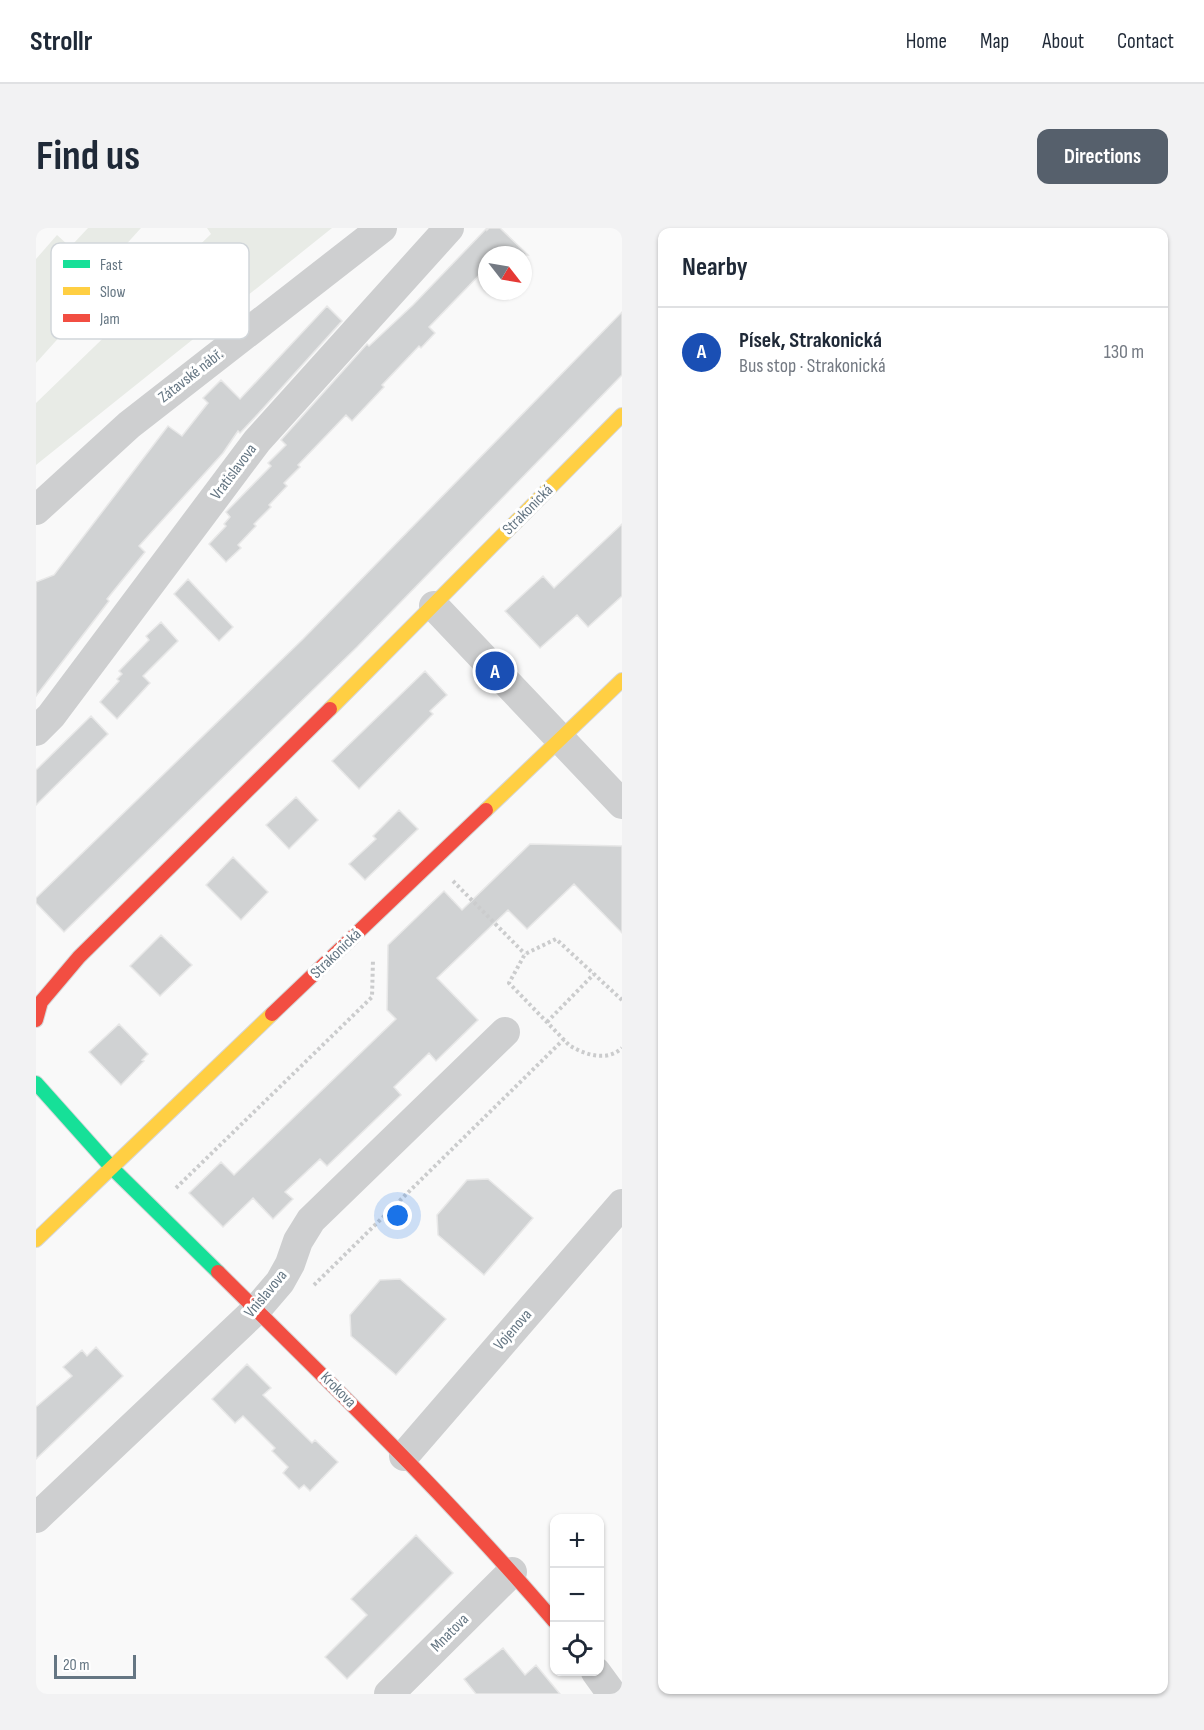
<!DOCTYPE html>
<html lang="en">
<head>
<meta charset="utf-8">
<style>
	:root { --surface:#fff; --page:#f2f2f3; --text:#1f2937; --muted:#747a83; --line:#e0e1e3; --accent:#56606c }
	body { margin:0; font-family:"Sofia Sans Condensed",sans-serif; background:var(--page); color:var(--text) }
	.controls { position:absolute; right:18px; bottom:18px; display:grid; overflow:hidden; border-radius:12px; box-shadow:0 2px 4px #0004 }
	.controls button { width:54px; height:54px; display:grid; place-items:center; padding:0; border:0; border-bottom:2px solid var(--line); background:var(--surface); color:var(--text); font:30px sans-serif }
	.compass { position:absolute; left:442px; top:18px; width:54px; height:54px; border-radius:50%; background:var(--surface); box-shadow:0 2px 4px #0004; rotate:121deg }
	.scale { position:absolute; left:18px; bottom:15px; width:82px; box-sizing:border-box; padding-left:6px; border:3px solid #657683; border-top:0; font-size:16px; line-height:21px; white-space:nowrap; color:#657683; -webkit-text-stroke:4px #fff; paint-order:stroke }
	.you { position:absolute; left:362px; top:988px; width:21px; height:21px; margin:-15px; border:4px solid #fff; border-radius:50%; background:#1a73e8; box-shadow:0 0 0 9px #1a73e833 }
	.badge { display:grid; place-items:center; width:39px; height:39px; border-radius:50%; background:var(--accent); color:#fff; font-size:20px; font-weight:700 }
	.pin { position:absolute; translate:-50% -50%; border:3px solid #fff; box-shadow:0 2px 6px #0006 }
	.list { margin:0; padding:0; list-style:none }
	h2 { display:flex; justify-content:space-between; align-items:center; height:78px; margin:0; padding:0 24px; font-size:26px }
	h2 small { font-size:20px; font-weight:400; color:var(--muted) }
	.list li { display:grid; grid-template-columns:39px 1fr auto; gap:18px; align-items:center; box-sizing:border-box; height:90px; padding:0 24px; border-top:2px solid var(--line) }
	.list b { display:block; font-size:22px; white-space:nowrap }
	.list p { margin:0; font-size:20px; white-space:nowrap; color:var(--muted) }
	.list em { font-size:20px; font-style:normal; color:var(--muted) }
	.icon { flex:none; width:33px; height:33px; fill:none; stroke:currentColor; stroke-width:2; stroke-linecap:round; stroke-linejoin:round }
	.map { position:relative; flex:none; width:586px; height:1466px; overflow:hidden; border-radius:12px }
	header { display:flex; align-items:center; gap:36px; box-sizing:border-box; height:84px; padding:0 30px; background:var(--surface); border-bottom:2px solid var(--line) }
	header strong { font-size:28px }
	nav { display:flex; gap:33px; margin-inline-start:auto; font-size:21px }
	.intro { display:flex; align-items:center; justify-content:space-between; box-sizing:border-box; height:144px; padding:0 36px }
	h1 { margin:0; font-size:42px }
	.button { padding:15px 27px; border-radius:12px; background:var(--accent); color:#fff; font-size:21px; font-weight:700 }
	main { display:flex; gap:36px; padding:0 36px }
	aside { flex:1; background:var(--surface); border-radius:12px; box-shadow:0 2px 4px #0004 }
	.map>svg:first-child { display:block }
	.green { fill:#e8ebe6 }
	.building { fill:#d0d2d3; stroke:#e8e8e8; stroke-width:1.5 }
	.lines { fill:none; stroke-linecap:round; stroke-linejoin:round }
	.fast-casing { stroke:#d5d6d7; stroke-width:16 }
	.slow-casing { stroke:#d5d6d7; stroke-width:16 }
	.jam-casing { stroke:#d5d6d7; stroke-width:16 }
	.path { stroke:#cbcccd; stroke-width:4; stroke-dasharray:3 3; stroke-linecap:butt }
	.street { stroke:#cecfd0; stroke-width:30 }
	.fast { stroke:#16e098; stroke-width:14 }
	.slow { stroke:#ffcf43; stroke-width:14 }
	.jam { stroke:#f24e42; stroke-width:14 }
	.labels { text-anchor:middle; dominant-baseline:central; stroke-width:6; stroke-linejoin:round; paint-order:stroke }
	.street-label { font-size:16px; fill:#657683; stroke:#fff }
	.key { fill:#fff; stroke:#d1d6da; stroke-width:1.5 }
	.key-label { font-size:16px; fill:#657683 }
</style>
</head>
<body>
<header>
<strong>Strollr</strong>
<nav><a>Home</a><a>Map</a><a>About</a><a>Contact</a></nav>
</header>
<div class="intro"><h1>Find us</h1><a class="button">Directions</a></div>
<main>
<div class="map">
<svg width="586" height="1466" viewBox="0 0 586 1466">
	<rect width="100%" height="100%" fill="#f9f9f9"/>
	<path class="green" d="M52,0H105L66,43L37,16Z
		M171,0H296L0,237V175L175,6Z
		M21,7L73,54L0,135V31Z"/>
	<path class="building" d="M451,0V2L453,0H464L492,27H451V39L393,99L399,105L385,120L383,118L346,157L348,159L316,193L310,187L262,237L264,239L248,255L251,258L233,277L235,279L218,296L220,298L202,317L205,320L190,334L173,316L190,298L188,296L194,289L190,284L235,238L232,235L250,217L245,212L331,116L333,118L377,77Z
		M291,78L306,93L221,187L204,205L202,203L187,225L103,318L109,324L71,371L73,373L0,468V354L18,347L132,198L146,208L172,175L167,170L185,152L204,171Z
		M586,84V147L321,419L28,704L0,675V670L267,411Z
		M586,296V368L552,399L541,387L504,420L469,383L507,348L518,360Z
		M152,351L197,399L183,413L138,366Z
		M125,394L142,413L107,448L114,455L81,491L64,474L83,453L81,451L86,446L83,443L113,412L110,408Z
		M389,443L411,467L394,483L397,486L323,561L296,533Z
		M55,488L72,506L0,577V542Z
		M260,569L282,592L253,621L230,597Z
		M363,582L382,601L329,652L313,636L340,611L337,608Z
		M494,616L586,618V705L538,656L491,701L472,682L401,750L442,792L400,833L393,825L358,859L365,867L291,938L284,931L249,964L257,971L237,991L217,970L187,999L153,965L185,934L198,947L360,791L351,782L352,717L408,663L426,682Z
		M197,629L232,664L205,692L170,657Z
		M125,707L156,737L124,768L94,738Z
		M83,796L112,826L106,832L108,833L85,857L53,824Z
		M452,951L497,990L448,1047L402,1007L401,987L431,952Z
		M364,1051L410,1091L360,1147L315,1108L314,1087L344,1052Z
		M60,1119L87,1148L0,1231V1179L36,1148L27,1139L46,1122L51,1128Z
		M211,1136L235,1160L227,1167L276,1215L279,1212L302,1234L274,1263L268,1257L263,1261L247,1245L252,1239L236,1223L239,1220L207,1188L199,1195L176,1171Z
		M380,1307L417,1345L311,1451L289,1429L331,1387L315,1371Z
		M467,1420L489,1447L500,1437L524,1466H440L428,1451Z"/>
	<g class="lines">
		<defs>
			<path id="fast" d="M0,855L76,940L182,1044"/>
			<path id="slow" d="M294,481L586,187
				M450,582L586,452
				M0,1012L236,786"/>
			<path id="jam" d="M236,786L450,582
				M0,792L5,774L43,729L294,481
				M182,1044C297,1158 413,1270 518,1393"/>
		</defs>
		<use href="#fast" class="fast-casing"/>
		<use href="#slow" class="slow-casing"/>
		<use href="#jam" class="jam-casing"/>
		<path class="path" d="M417,653L489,726
			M586,772L520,711L489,726L473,755L533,817C549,827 571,834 586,820
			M511,794L558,746
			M140,960L336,769L337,732
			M278,1057L528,811"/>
		<path class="street" d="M0,282L93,197L346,0
			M398,378L586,576
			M0,503L15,488L221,213L413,0
			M368,1228L586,976
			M0,1290L220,1082L244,1054L254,1036L262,1013L275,992L469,804
			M560,1444L576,1466
			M353,1466L476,1344"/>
		<use href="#fast" class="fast"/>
		<use href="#slow" class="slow"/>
		<use href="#jam" class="jam"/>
	</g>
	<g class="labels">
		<g class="street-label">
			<text transform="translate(155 148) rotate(-38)">Zátavské nábř.</text>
			<text transform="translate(198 244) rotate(-53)">Vratislavova</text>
			<text transform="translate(492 282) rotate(-45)">Strakonická</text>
			<text transform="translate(300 726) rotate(-44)">Strakonická</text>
			<text transform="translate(230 1066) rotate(-50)">Vnislavova</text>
			<text transform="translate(477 1102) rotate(-49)">Vojenova</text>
			<text transform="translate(302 1162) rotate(45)">Krokova</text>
			<text transform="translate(414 1405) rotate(-45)">Mnatova</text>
		</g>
	</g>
	<rect x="15" y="15" width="198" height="96" rx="9" class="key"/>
	<rect x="27" y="32" width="27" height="8" fill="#16e098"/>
	<rect x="27" y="59" width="27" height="8" fill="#ffcf43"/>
	<rect x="27" y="86" width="27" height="8" fill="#f24e42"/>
	<g class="key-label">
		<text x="64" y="42">Fast</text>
		<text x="64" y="69">Slow</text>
		<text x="64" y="96">Jam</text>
	</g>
</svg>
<div class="controls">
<button>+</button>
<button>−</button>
<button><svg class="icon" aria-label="locate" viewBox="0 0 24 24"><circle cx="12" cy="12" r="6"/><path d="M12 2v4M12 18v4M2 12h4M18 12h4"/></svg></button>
</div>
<svg class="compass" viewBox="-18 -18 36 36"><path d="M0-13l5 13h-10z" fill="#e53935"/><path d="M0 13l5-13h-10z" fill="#747a83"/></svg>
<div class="scale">20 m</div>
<div class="you"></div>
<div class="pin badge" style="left:459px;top:443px;background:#1a4fb4">A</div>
</div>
<aside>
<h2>Nearby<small></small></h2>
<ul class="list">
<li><span class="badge" style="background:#1a4fb4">A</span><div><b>Písek, Strakonická</b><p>Bus stop · Strakonická</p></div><em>130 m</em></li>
</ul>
</aside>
</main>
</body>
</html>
